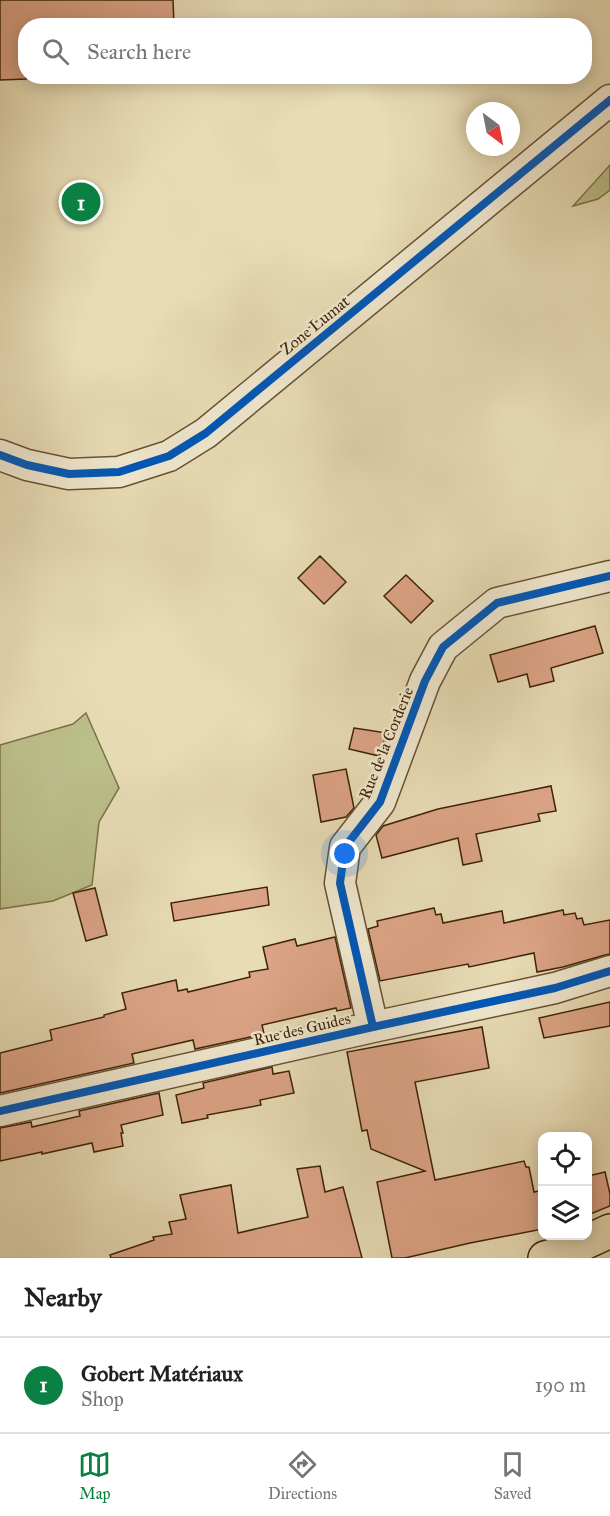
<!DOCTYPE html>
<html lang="en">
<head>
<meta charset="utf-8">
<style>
	:root { --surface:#fff; --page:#f2f2f2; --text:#202124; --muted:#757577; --line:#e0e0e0; --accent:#0b8043 }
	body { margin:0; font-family:"IM FELL Great Primer",serif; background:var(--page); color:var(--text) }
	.controls { position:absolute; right:18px; bottom:18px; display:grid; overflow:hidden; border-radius:12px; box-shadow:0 3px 15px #0003 }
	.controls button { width:54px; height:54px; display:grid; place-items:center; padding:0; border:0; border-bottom:2px solid var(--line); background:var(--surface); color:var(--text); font:30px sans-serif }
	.compass { position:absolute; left:466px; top:102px; width:54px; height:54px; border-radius:50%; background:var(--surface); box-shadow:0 3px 15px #0003; rotate:148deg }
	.you { position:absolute; left:345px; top:854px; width:21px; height:21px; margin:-15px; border:4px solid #fff; border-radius:50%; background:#1a73e8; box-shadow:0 0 0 9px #1a73e833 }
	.badge { display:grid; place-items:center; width:39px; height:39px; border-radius:50%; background:var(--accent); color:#fff; font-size:20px; font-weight:700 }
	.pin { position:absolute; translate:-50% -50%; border:3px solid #fff; box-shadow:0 2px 6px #0006 }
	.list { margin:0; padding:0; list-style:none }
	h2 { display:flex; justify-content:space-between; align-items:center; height:78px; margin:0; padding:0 24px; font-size:26px }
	h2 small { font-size:20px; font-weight:400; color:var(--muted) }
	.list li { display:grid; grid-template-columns:39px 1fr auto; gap:18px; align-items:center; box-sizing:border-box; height:96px; padding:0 24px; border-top:2px solid var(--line) }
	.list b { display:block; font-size:22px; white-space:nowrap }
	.list p { margin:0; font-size:20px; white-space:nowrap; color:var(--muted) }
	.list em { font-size:20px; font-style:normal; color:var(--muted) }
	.icon { flex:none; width:33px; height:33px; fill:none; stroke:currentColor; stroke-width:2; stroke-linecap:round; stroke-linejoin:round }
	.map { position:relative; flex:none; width:610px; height:1258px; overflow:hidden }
	.search { position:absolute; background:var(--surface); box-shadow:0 3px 15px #0003; left:18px; right:18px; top:18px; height:66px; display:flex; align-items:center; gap:15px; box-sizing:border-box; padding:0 21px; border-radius:24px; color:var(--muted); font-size:22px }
	.sheet { height:174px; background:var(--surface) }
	nav { display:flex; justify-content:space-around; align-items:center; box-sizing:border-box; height:84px; border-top:2px solid var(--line); background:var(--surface); font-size:16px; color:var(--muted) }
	nav a { display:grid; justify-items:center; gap:3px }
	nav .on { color:var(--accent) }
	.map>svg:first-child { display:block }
	.green { fill:#bbbf8a; stroke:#7c7149; stroke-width:1.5 }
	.building { fill:#dca486; stroke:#3d2308; stroke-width:1.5 }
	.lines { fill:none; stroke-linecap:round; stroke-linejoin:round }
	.minor-casing { stroke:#685133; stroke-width:33 }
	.major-casing { stroke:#3d2308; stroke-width:36 }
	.minor { stroke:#f0e8cf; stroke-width:30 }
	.major { stroke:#e8dcb5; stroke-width:33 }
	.cycleway-casing { stroke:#f0e8cf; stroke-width:11 }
	.cycleway { stroke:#0057b8; stroke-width:8 }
	.labels { text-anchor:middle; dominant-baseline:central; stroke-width:5; stroke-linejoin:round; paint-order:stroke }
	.street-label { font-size:16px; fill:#3d2308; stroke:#f0e8cf }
</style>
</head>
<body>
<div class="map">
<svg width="610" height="1258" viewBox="0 0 610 1258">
	<rect width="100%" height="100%" fill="#e8dcb5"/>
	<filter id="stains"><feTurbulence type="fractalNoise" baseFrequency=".00333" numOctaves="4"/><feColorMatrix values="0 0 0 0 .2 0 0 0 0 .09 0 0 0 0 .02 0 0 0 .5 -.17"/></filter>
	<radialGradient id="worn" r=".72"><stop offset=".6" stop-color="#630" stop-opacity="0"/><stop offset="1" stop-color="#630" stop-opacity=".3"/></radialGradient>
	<path class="green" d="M610,165V190L598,199L573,206Z
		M86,713L119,788L99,822L92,885L53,901L0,909V745L73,724Z"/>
	<path class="building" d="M0,0H173L174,26H26V79L0,80Z
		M320,556L346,582L324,604L298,578Z
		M406,575L433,601L411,623L384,596Z
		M595,626L603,653L551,668L554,681L530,687L527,674L498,682L490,655Z
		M354,728L387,733L379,756L349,749Z
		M346,769L354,808L346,817L321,822L313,775Z
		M551,786L556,811L538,814L540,821L476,834L482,861L463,865L458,838L382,858L376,835L383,826L438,809Z
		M267,887L269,905L174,921L171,903Z
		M95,888L107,935L86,941L73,893Z
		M434,908L436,915L441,914L443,923L502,911L504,923L563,910L564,915L575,913L577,919L582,918L584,925L610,920V954L605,955L563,967L537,972L534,953L469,967L468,964L380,981L368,929L378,926L377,921Z
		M335,937L351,1008L337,1011L336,1008L262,1025L264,1034L195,1049L193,1040L132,1054L134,1063L0,1093V1053L52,1040L50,1030L104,1017V1015L126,1009L122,993L176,980L178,991L187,989L188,992L250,977L249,972L268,969L263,947L295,939L297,946Z
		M610,1002V1026L544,1038L539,1018Z
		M482,1027L489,1068L415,1082L435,1180L524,1161L526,1167H529L534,1192L543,1190V1229L470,1243L405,1258H392L377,1182L425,1171L371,1149L367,1130L362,1131L347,1052Z
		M272,1067L273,1074L289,1071L294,1093L260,1100L261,1105L207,1115L208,1118L182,1123L176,1095L204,1088L203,1083Z
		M159,1093L163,1115L121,1125L123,1133H121L123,1146L94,1152L92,1143L42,1154V1152L0,1161V1128L31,1122L32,1127L80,1116L79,1111Z
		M320,1166L325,1192L343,1187L362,1258H111L110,1255L154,1240L153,1237L172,1234L169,1222L186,1219L180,1195L200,1191L231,1185L238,1233L308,1217L297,1169Z
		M605,1172L610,1194V1206L588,1215V1176Z"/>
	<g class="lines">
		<defs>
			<path id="minor" d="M0,455L27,465L69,474L119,472L169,456L206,433L610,100
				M373,1027L340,883L345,847L380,802L425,681L443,647L497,603L610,576
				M0,1111L373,1027L555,988L610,971"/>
			<path id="major" d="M545,1258L560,1254L610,1231"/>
		</defs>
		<use href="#minor" class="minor-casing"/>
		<use href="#major" class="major-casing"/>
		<use href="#minor" class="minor"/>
		<use href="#major" class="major"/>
		<defs>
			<path id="cycleway" d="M0,455L27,465L69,474L119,472L169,456L206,433L610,100
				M373,1027L340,883L345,847L380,802L425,681L443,647L497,603L610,576
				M0,1111L373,1027L555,988L610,971"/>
		</defs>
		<use href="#cycleway" class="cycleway-casing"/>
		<use href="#cycleway" class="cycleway"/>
	</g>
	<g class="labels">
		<g class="street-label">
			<text transform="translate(315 325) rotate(-39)">Zone Lumat</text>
			<text transform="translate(386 743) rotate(-68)">Rue de la Corderie</text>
			<text transform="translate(302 1029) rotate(-13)">Rue des Guides</text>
		</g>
	</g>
	<rect width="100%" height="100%" filter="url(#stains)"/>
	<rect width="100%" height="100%" fill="url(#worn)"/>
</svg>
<div class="controls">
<button><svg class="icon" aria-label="locate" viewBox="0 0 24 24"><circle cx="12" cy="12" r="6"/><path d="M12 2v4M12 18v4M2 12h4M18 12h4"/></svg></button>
<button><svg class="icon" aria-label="layers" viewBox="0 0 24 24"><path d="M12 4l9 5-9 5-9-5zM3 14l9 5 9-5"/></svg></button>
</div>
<svg class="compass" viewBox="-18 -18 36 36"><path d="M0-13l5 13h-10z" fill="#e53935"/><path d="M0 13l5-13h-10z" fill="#757577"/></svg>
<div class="you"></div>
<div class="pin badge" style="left:81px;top:202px">1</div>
<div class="search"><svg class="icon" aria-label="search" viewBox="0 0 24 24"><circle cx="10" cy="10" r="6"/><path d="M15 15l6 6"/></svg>Search here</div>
</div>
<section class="sheet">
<h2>Nearby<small></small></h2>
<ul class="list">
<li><span class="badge">1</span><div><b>Gobert Matériaux</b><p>Shop</p></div><em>190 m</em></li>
</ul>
</section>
<nav>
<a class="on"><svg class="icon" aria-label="map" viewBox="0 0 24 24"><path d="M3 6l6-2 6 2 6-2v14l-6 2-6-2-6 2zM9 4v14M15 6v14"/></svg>Map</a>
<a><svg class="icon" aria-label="directions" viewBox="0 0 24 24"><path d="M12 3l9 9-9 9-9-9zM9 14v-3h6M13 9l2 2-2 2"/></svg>Directions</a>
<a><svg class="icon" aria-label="saved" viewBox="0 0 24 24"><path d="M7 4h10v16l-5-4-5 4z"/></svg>Saved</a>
</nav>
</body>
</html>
